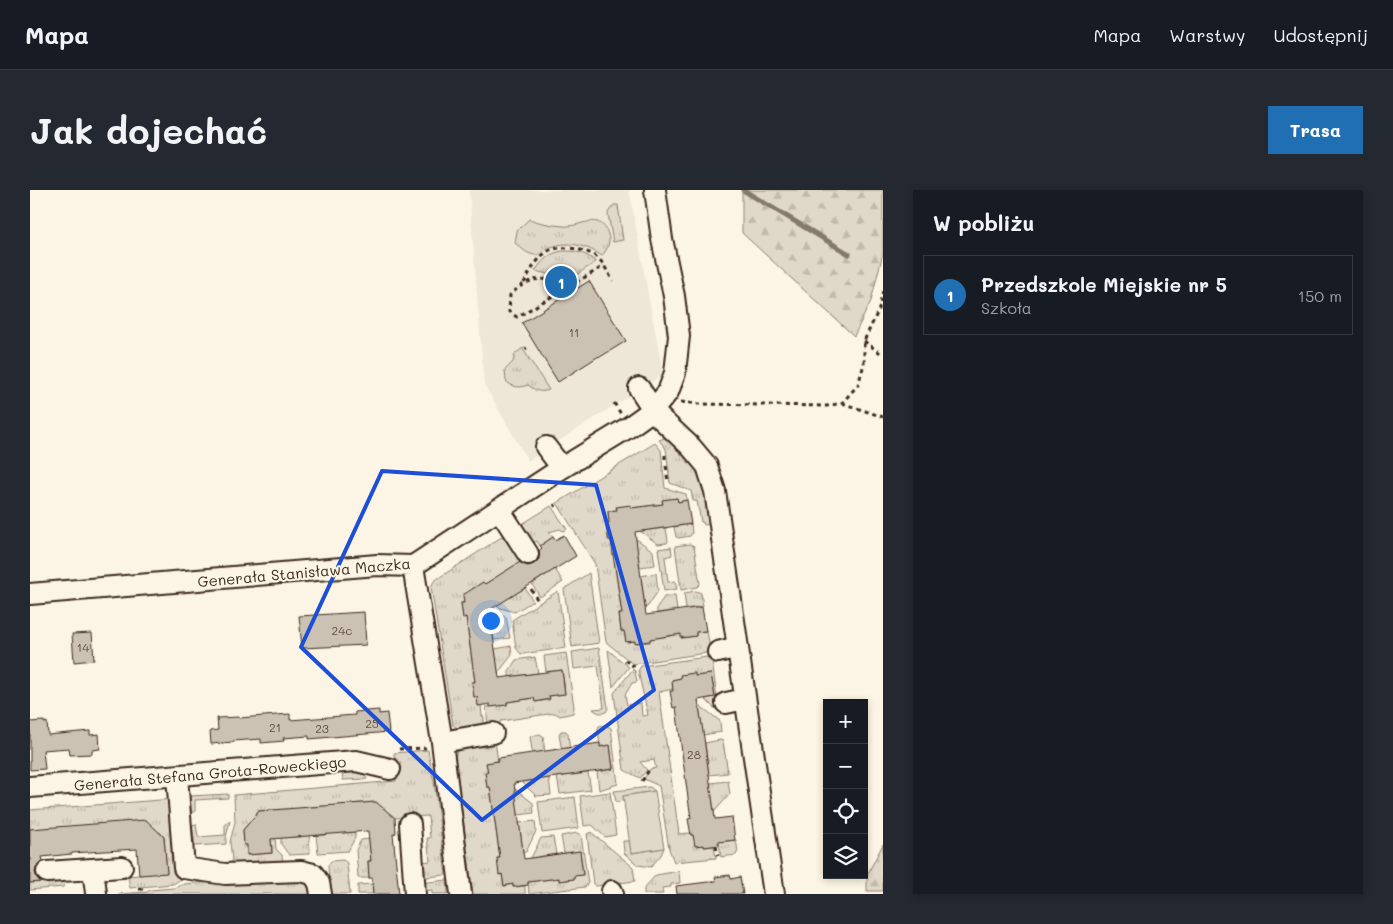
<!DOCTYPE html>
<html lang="pl">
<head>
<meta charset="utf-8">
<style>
	:root { --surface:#171b24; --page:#242831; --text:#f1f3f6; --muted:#9ea1a6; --line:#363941; --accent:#1f6fb2 }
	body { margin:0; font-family:Mali,sans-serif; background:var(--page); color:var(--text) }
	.controls { position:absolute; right:15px; bottom:15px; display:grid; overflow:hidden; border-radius:0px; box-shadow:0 2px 8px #0003 }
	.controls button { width:45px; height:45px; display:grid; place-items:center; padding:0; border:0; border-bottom:1px solid var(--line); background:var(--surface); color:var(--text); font:25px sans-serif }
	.you { position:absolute; left:460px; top:430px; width:18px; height:18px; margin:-12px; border:4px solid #fff; border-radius:50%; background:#1a73e8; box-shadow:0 0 0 8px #1a73e833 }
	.badge { display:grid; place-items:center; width:32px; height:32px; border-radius:50%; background:var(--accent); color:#fff; font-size:16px; font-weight:700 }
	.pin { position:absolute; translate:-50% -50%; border:2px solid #fff; box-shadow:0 1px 5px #0006 }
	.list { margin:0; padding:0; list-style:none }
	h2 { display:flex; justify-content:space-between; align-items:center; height:65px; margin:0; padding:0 20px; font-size:21px }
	h2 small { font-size:16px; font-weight:400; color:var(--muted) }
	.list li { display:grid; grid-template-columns:32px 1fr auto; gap:15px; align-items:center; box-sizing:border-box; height:80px; margin:0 10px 10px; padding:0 10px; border:1px solid var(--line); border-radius:0px }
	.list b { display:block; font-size:19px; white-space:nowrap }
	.list p { margin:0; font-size:16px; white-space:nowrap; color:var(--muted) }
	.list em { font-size:16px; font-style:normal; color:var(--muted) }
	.icon { flex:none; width:28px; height:28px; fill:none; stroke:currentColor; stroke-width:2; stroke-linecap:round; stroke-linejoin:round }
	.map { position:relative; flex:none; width:853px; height:704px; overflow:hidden; border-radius:0px }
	header { display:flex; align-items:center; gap:30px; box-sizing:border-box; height:70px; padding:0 25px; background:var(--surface); border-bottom:1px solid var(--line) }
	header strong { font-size:24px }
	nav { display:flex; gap:28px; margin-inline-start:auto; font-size:18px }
	.intro { display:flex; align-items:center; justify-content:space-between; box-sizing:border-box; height:120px; padding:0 30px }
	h1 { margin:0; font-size:35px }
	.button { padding:12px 22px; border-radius:0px; background:var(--accent); color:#fff; font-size:18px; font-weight:700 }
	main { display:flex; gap:30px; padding:0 30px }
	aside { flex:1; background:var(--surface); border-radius:0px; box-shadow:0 2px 8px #0003 }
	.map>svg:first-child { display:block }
	.built { fill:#eee6d6 }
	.grass { fill:url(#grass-tufts); stroke:#8e8173 }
	.forest { fill:url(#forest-firs); stroke:#8e8173 }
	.pitch { fill:#e0d8c8; stroke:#8e8173 }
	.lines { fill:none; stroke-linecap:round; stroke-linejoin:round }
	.stream { stroke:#85796b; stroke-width:5 }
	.building { fill:#ccc2b3; stroke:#3b2a1e }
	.minor-casing { stroke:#3b2a1e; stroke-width:24 }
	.path { stroke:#3b2a1e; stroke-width:3; stroke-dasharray:4 4; stroke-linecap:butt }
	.minor { stroke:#fcf5e5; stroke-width:20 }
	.marked { fill:none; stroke:#1d4ed8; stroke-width:4; stroke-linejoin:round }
	.labels { text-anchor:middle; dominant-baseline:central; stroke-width:4; stroke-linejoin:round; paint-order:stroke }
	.number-label { font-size:12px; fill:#5f5043 }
	.street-label { font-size:15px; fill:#3b2a1e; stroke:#fcf5e5 }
</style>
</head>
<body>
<header>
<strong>Mapa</strong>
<nav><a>Mapa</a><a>Warstwy</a><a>Udostępnij</a></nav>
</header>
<div class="intro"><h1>Jak dojechać</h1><a class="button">Trasa</a></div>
<main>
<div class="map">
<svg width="853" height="704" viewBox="0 0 853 704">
	<defs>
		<pattern id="grass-tufts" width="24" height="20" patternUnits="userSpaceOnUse" patternTransform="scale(1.25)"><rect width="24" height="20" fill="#e0d8c8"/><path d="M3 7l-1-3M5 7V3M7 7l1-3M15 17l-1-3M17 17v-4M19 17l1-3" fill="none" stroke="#c1baab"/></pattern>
		<pattern id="forest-firs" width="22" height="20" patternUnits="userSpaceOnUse" patternTransform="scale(1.25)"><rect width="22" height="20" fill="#e0d8c8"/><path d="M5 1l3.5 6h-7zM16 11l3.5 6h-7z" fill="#c1baab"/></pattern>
	</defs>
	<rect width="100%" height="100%" fill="#fcf5e5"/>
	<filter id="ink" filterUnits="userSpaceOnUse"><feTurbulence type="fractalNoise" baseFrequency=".02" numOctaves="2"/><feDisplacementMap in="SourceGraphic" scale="10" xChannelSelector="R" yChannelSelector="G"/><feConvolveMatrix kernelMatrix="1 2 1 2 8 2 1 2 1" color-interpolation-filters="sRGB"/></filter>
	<g filter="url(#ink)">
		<path class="built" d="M439,0H599L633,184L498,271L454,194Z"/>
		<path class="grass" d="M584,15H588L593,50L583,52L578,24L579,21Z
			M499,29C510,33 522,35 533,36C549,38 570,20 578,44C581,53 577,59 572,66C556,55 537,50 519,58C514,60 511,65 506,65C498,65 491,58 485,53L487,41Z
			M533,61C547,61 556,63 566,72L535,92L522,85L505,81C513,70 519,63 533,61Z
			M493,158V159L519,200C510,203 506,201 498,195C490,198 483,198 476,191L475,180L483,172L485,164Z
			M637,247C648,258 664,269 671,284C678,299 679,318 681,334L674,335L673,332H671L667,311H663L661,301L640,293L636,259L629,250Z
			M625,253L631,260L635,298L656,304L657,310L648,312L647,308L632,311L633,314L601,318V316L586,318L587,320L578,322L579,333L576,334L578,350H581L592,424H589L591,441H594L596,452L605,451L606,453L620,452V449L651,444L652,448L666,446V442L677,441L680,459L676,463L603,474L576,452L565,374L527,313Z
			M521,316L537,339L533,341L530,339L519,342L523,347L510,356L507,351L502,353L489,336Z
			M661,334L662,343L660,346L649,348L646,347L644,337Z
			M636,338L638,351L637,353L628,354L610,341Z
			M476,344L478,349L491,372L455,394L453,392L442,399L444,402L433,404L434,413H431L433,428L436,427L445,492H443L444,507H447L451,515L452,526L454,527V535L428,539L423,535L401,397L404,391Z
			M605,348L623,361L625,375L610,377Z
			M660,354L664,356L670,394L667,397L651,400L645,356Z
			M641,357L642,365L635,367L638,392L645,391L647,399L634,401L628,359Z
			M525,379L533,392L510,407L502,394Z
			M559,383L569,453L542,457L534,399Z
			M626,383L628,401L618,416L615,418L611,386Z
			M495,398L503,411L485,422L470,418L467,415Z
			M528,401L536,458L491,464L486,458L482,430Z
			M666,401L671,403L673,416L656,419L654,403Z
			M645,405L647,420L627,423V417L635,406Z
			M464,423L476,427L480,448L464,450L460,424Z
			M481,456L482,465L468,483L465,459Z
			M569,458L578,518L576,522C571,524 567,523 563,519L574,518L568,476L544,479L542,462Z
			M578,460L599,477L583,497Z
			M536,463L544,517L543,523L530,526L525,523L471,531L469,534L458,535L456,517L477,515V512L504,508L505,512L519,510V506L535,504L532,480L516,482L514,466Z
			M505,467L508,483L479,487V481L486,470Z
			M677,467L682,470L688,516L684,518L675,509L685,507L681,484L665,486H650L651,488L642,490L643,499L629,502L649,644L660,643L661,645H663L674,655L675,657L684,656L686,668L644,672L639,659L629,596L614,589L620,579L626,578L624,570L610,572L617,580L610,588L594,580L584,503L603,479L605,481L607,492L602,493L595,505L597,515L611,513L612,526L618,525L608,481L611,476Z
			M669,515L690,531L691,542L673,545Z
			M576,535L581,538L588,594L569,600L567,582L583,579L580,556L570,557L568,539L569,536Z
			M531,541H536L538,544L540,561L532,562L529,544Z
			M510,544L513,546L515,564L503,566L500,547L502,546Z
			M690,550L693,551L698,583L679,585L675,553Z
			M465,551L468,571L457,573L458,582H455L457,597H460L470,668H467L470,685L472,684L474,696L483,694V697L495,696V704H443L425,567L427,561V556Z
			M398,560L405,599L416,685L389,688L388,675L391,672L400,671L397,648H400L398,626L365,628L360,624H356L355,620H351L350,616L346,612L317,614V617L296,619L295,616L279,617V620L259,622L258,619L229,621L225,626V630H221V635H217L213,640L214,655H217L218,665L242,663L241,648L245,647L246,659L252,665L253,675L247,679L205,682L203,680L200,652L205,632L204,605L366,591L364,563Z
			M312,581C323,581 332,578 337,589L313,590Z
			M558,583L561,600L530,604L527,587Z
			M519,588L521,605L506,606L492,592Z
			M698,591L700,604L684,622L680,593Z
			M620,597L625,601L593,606L594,611L586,612L584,601Z
			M484,598L503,613L504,623L488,625Z
			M580,602L586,645L575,647L562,635L554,636L550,606Z
			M198,604V608L165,610V622H161L160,606Z
			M545,607L549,638L512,643L508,612Z
			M143,609L162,690L151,689L143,694L100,698L98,686L137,682L134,647L130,642L126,643L125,638L0,639V620Z
			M200,631L196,647V654L165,656L162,635L166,634L168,647L195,645V635Z
			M505,631L506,641L496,662H493L489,633Z
			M323,641H325V648L318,661L288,663L286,645H294V643H309Z
			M561,642L603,677L605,691L566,696L563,694L557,644Z
			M547,643L551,645L558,693L555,697L499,704L498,692L529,688V691L544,689V686L553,684L550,661L534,663L531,646Z
			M272,645H279L280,661L278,664L259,665L251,654V647H271Z
			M523,647L526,664L501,668L511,648Z
			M339,649L341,671H338L339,688H328L326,660L331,650Z
			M706,650L708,661L706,665L691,667L689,652Z
			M593,651H599L602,663L634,658L631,665L621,677L608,675L594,663Z
			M313,670L317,673L320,704H300L298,675L301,671Z
			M649,681L650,693L641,694V697L632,698L633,704H614V698L626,685Z
			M260,685L280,694L284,704H88L117,702L120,700L144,698L154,694Z
			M417,690L418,704H402V700L393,701L390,693Z
			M34,691V695L33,697L0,700V693Z
			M342,694L343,704H328V695Z"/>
		<path class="forest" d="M712,0H853V63L841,111L824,146L712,43Z
			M853,654V701H837V685Z"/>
		<path class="pitch" d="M625,601L634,658L601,663L593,606Z"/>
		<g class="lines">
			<path class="stream" d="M713,0L819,64"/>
		</g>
		<path class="building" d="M559,91L596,151L570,167L569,166L528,192L492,133Z
			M647,308L648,312L657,310L661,334L605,342L616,425L672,417L676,441L666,442V446L651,448V444L620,449V451L605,453V451L596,452L594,441H591L589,424H592L581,350H579L576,333H579L578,321L587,320L586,317L601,315V318L633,314L632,310Z
			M534,345L546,366L463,418L464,423L460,424L469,488L532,480L535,504L519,506L520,509L505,512L504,508L477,512V515L460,517V514L448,516L447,507H444L442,492H445L436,427L433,428L431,413H434L433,405L453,392L455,394L490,372L498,376L504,374L509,369V361L512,358L510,356L523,347L525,350Z
			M334,422L336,455L272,458L269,426Z
			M62,443L64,470L44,472L42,444Z
			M665,483V486L681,484L685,507L668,510L674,548L685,629L702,627L705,650L688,652L689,655L674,657V655L665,656L663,645H661L658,629L661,628L658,608L646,517L643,518L640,501H643L642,490L651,488L650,485Z
			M349,520V524L357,523L359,542L279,549V546L253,548L254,551L231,553V549L203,551V552L181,554L180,541L188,540L187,528L209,527V528L260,524V530L325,525V522Z
			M14,531V533L17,532L18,545L60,541V545L69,544L70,559L62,560V564L40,565L39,558L13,560L15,579L0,580V532Z
			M570,553V557L580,555L583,579L484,593L494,669L550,661L553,685L544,686V689L529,691V688L498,692V695L483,697V694L474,696L472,684L469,685L467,668H470L460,597H457L455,582H458L456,573L468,571V568Z
			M346,612L365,628L366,643L363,644L369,704H343L342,688H339L338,671H341L338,641L241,649L242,663L217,665V655H214L213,640L229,621Z
			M116,630L134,647L137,683L109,685L107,659L42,663V664L12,667L13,671L7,676L5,682L7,688L11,692L0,693V639Z
			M700,685L701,689L710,687L713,704H647L646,696L686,691L685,687Z"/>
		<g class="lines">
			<defs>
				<path id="minor" d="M609,198L627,225L661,257L677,276L685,301L744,704
					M516,257L532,278
					M469,319L498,364
					M383,376L412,552L431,704
					M0,404L347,375L383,376L532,278L599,237L624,219L638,202L645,183L649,146L644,106L632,49L625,0
					M688,462L708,457
					M696,513L715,509
					M412,552L463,543
					M147,586L154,678L195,684L271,681L283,684L289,693L291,704
					M0,597L326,571L360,579
					M380,634L385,704
					M63,679L66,703
					M17,682L92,677
					M582,701L583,704"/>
			</defs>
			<use href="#minor" class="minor-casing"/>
			<path class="path" d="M494,93C499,83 509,65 520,60C531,55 555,59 565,66C573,71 578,83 583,91
				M539,97C515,85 500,86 480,105L479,122L487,127L574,76
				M834,151L853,165
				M495,159L497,158
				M651,212L669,214L797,216L812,213L828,195L834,174V151L849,119L853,100
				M584,213L591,224
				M812,213L853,227
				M635,265V272
				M636,276L637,281
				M637,285L638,291
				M524,314L526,317
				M501,399L508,411
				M595,470L601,475L605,476
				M369,559L396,558
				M612,591L619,580
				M686,656L688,666
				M109,699H115"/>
			<use href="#minor" class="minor"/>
		</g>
	</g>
	<path class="marked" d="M352,281L566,295L624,500L452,630L271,457Z"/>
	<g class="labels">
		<g class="number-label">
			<text x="544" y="142">11</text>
			<text x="312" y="440">24c</text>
			<text x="53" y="457">14</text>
			<text x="342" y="533">25</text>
			<text x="245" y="537">21</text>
			<text x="292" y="538">23</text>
			<text x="664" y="564">28</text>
		</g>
		<g class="street-label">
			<text transform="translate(274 382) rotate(-5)">Generała Stanisława Maczka</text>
			<text transform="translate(180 583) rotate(-5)">Generała Stefana Grota-Roweckiego</text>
		</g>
	</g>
</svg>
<div class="controls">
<button>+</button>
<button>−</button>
<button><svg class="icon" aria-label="locate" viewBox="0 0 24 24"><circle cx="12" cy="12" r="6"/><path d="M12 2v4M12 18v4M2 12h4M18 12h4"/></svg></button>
<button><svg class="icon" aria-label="layers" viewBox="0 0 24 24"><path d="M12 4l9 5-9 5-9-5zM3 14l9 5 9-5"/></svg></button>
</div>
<div class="you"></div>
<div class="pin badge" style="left:531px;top:92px">1</div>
</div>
<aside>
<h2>W pobliżu<small></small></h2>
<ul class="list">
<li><span class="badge">1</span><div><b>Przedszkole Miejskie nr 5</b><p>Szkoła</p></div><em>150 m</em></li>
</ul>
</aside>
</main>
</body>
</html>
